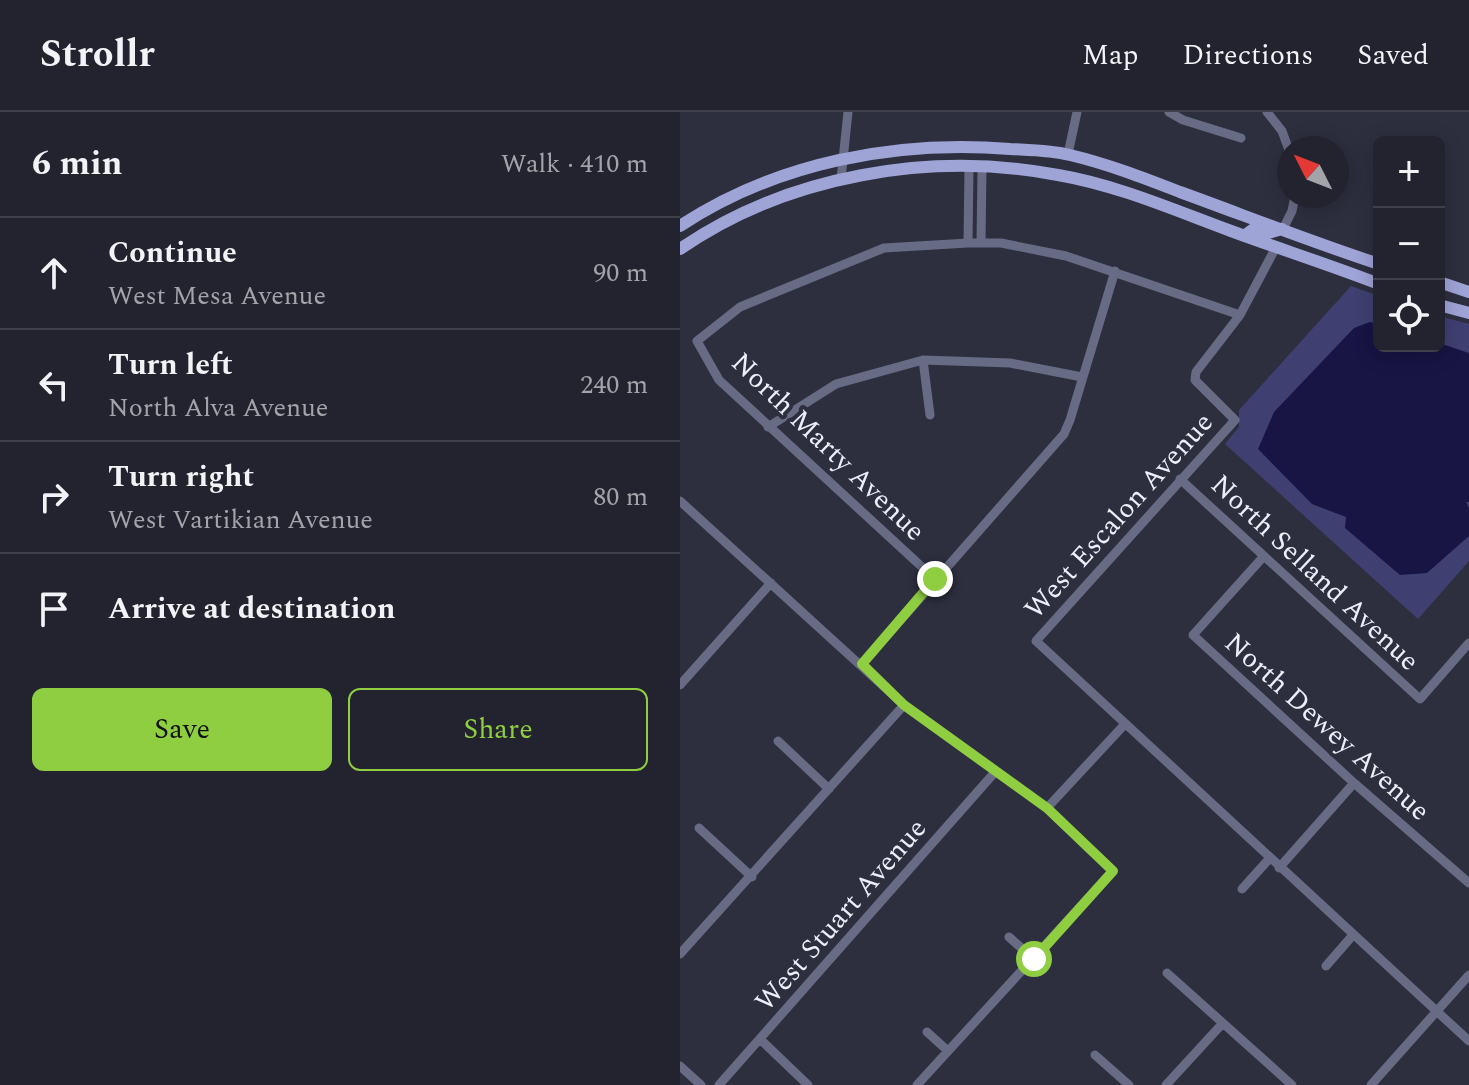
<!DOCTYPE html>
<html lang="en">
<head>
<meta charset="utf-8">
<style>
	:root { --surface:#22232f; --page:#2e2f3b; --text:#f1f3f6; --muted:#a2a4aa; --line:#3f404b; --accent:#8fcd41 }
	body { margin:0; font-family:Spectral,serif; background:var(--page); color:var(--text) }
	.controls { position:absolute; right:24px; top:24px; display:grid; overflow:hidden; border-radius:12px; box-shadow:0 4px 20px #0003 }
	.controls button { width:72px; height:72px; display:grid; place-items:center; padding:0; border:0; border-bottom:2px solid var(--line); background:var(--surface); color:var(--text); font:40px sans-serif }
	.compass { position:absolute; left:597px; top:24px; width:72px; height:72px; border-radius:50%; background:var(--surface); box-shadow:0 4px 20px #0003; rotate:312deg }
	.stop { position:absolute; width:24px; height:24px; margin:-18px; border:6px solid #8fcd41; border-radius:50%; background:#fff }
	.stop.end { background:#8fcd41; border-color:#fff; box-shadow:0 2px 8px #0008 }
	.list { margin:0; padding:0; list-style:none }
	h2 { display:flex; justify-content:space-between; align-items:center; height:104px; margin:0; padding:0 32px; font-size:34px }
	h2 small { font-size:26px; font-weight:400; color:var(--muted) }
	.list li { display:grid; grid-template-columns:52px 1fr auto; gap:24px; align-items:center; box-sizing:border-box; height:112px; padding:0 32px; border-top:2px solid var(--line) }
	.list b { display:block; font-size:30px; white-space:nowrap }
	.list p { margin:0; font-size:26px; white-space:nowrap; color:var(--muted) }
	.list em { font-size:26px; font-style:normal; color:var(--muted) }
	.actions { display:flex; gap:16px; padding:24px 32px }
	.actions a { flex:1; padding:18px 0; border:2px solid var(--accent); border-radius:12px; text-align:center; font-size:28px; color:var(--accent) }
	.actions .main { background:var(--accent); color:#111 }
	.icon { flex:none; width:44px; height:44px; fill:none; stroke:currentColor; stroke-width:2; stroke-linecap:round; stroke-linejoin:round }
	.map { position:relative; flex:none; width:789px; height:973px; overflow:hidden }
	header { display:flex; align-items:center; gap:48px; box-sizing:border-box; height:112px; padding:0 40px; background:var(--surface); border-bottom:2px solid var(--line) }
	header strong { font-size:38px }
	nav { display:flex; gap:44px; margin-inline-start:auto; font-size:28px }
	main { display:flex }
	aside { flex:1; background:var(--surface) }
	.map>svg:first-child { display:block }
	.green { fill:#3f4071 }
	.water { fill:#181444 }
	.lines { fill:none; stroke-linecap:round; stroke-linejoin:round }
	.minor { stroke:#686b84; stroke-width:9 }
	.major { stroke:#9fa4d7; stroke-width:12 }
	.route { stroke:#8fcd41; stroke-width:10 }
	.labels { text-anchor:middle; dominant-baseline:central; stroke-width:8; stroke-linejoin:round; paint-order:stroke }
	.street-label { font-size:28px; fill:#eceef9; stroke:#2d2f3f }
</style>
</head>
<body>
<header>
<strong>Strollr</strong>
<nav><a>Map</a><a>Directions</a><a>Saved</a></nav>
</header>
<main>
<aside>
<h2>6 min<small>Walk · 410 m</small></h2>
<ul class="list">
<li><svg class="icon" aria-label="ahead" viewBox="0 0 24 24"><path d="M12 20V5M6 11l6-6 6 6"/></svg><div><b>Continue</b><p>West Mesa Avenue</p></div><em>90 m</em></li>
<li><svg class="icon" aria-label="left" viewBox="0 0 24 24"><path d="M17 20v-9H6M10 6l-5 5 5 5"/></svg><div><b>Turn left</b><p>North Alva Avenue</p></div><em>240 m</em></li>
<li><svg class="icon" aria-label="right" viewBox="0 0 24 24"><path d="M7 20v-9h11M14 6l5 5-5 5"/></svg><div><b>Turn right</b><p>West Vartikian Avenue</p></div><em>80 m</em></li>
<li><svg class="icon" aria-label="arrive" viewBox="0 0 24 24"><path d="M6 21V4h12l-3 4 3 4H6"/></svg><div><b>Arrive at destination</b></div></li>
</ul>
<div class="actions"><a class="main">Save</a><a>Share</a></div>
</aside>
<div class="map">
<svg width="789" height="973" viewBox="0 0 789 973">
	<rect width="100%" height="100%" fill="#2d2f3f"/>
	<path class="green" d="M671,174L699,184V234H759V204L789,212V449L738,507L545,332L559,315V298Z"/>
	<path class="water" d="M690,210L699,212V234H759V231L789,241V390H786L789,396V424L747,461L720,463L665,416L666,405L632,392L578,337L594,300L674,216Z"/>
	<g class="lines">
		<path class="minor" d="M489,0L503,8L561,26
			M587,0L602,19L609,38
			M388,42L397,0
			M161,67L168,0
			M603,117L612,99L615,84
			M288,131L289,55
			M301,131L302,56
			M596,135L560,203L516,260L515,268L555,308L356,529L789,929
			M243,248L250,303
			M88,315L156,272L243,248L330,251L402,265
			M500,367L740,587L789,531
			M0,389L224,593L367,696L433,759L237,973
			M584,444L513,523L674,671L789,771
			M255,467L39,268L17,229L60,195L204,136L288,131H321L386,144L560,203
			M182,552L384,322L390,308L435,159
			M0,573L91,471
			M98,629L149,677
			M367,696L445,612
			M19,716L72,765
			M599,756L674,671
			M562,777L589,747
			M329,825L354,847
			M0,842L224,593
			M646,854L673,823
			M487,861L612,973
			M247,920L268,939
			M81,928L128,973
			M415,943L449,973
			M0,954L21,973
			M39,973L315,660
			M486,973L542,912
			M691,973L789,863"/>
		<path class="major" d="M0,114C97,50 216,28 330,37C350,38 371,38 390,43C428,52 464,66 500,80C566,104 632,130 699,152
			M564,124L572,118L588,121L602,117
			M0,137C107,63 251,39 378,63C437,73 494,98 551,119C600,137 650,153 699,172
			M759,170L789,180
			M759,193L789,201"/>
	</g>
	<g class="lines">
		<path class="route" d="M255,467L182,552L224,593L367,696L433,759L354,847"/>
	</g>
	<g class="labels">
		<g class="street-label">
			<text transform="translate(148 335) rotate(44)">North Marty Avenue</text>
			<text transform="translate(439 404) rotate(-48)">West Escalon Avenue</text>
			<text transform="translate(635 461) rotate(43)">North Selland Avenue</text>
			<text transform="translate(647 615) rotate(42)">North Dewey Avenue</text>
			<text transform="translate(161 803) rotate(-49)">West Stuart Avenue</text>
		</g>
	</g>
</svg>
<div class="controls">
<button>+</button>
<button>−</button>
<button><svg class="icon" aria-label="locate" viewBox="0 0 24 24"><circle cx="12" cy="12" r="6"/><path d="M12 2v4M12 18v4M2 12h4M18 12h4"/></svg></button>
</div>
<svg class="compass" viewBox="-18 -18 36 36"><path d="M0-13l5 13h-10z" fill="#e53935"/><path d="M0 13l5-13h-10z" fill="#a2a4aa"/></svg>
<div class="stop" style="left:354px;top:847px"></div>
<div class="stop end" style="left:255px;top:467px"></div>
</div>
</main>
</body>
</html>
